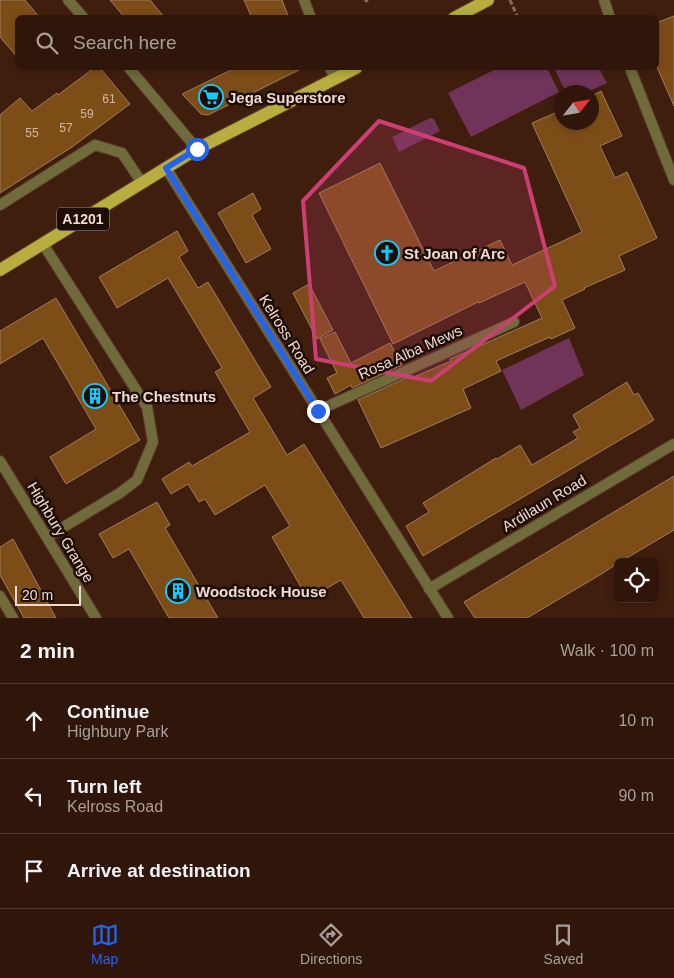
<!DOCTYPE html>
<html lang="en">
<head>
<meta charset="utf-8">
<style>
	:root { --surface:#30160a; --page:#3c2318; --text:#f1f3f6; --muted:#a89f9c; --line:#4b352b; --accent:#2563eb }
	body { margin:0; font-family:Arial,sans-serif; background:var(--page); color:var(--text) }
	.controls { position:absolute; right:15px; bottom:15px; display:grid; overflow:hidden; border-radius:8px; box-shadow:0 2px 8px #0003 }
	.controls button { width:45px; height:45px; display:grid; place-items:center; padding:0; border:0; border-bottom:1px solid var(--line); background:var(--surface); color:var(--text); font:25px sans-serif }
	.compass { position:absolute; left:554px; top:85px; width:45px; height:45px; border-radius:50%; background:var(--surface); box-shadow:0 2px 8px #0003; rotate:59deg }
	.scale { position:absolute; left:15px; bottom:12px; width:66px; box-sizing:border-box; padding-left:5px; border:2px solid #f1d9d0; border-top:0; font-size:14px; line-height:18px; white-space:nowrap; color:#f1d9d0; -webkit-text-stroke:4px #1c0d06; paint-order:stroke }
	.stop { position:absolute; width:15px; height:15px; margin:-11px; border:4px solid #2563eb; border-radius:50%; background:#fff }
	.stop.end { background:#2563eb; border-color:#fff; box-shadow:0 1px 5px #0008 }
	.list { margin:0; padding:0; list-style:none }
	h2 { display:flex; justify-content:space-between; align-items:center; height:65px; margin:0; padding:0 20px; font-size:21px }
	h2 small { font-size:16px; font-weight:400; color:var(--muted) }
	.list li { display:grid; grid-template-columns:32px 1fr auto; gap:15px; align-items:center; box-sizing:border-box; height:75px; padding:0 20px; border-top:1px solid var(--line) }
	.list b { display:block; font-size:19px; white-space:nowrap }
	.list p { margin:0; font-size:16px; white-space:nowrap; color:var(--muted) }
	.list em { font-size:16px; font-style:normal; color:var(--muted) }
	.icon { flex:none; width:28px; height:28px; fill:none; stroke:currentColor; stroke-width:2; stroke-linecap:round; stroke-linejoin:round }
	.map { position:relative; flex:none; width:674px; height:618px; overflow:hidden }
	.search { position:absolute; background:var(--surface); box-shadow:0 2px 8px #0003; left:15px; right:15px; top:15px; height:55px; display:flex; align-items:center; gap:12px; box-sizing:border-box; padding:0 18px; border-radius:8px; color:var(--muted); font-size:19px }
	.sheet { height:290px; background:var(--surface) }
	nav { display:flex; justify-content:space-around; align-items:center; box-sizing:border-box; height:70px; border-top:1px solid var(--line); background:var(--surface); font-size:14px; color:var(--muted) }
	nav a { display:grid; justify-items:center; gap:2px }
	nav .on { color:var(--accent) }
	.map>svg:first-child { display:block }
	.green { fill:#703459 }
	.building { fill:#7d4d18; stroke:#9d7d5f }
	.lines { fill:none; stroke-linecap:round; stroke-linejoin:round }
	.service-casing { stroke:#5c3c2d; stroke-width:12 }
	.minor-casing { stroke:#5c3c2d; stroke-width:12 }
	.primary-casing { stroke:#5c3c2d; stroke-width:14 }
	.path { stroke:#886a5d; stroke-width:3; stroke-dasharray:5 2.5; stroke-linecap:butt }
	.service { stroke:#706b3a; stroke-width:10 }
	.minor { stroke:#706b3a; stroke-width:10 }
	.primary { stroke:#b8ad3f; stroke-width:12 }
	.route { stroke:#2563eb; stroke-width:6 }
	.marked { fill:#cb3f72; fill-opacity:0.2; stroke:#cb3f72; stroke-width:4; stroke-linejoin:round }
	.labels { text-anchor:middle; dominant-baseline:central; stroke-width:5; stroke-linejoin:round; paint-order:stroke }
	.number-label { font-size:12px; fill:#d4b6a2 }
	.shield { fill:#1c0d06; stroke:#b19c93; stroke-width:1 }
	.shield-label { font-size:14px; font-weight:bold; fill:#f1d9d0 }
	.poi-label { font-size:15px; font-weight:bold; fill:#f1d9d0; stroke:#1c0d06; text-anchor:start }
	.street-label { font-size:15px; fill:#f1d9d0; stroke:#1c0d06 }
</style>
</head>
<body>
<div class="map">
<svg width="674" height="618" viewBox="0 0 674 618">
	<rect width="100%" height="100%" fill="#401e0e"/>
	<path class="green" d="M498,68H547L559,92L471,137L448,93Z
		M554,68H599L607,83L587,92H566Z
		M430,118L434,119L440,131L399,152L392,137Z
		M569,338L584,375L521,410L502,370Z"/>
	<path class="building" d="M0,0H25L40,18H18V58L0,37Z
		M110,0H150L165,18H125Z
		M244,0H282L289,18H252Z
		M674,16V106L656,65V23Z
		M94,68H100L130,104L72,147L0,193V115L20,98L32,111L57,93L58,95Z
		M235,68H303L208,115L201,114L182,94Z
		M601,91L622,136L600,146L615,178L627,172L657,238L619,256L625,270L584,288L585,289L562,300L575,328L551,339L550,337L496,361L501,371L463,389L471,408L381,448L358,400L408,377L409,379L451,361L450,359L542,318L525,282L479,303L478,302L393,344L319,193L380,163L434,271L500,240L512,265L582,232L532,123L562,110V122H592V96Z
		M253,193L261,209L252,215L271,249L246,263L218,213Z
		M177,231L188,251L179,257L198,288L208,282L271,387L253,398L287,455L304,444L412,618H364L341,580L308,599L272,537L290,526L265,485L215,515L205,499L199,502L188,484L171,494L162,479L189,462L192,466L250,432L215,372L222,368L168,278L117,308L99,277Z
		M309,284L333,330L317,339L293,293Z
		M56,298L140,440L66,484L50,457L96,429L43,338L0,364V331Z
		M335,332L351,363L390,343L402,365L352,388L351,385L335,394L327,378L337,373L320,339Z
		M627,382L634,395L638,393L654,420L423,556L406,526L429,512L423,503L496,458L497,459L520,445L532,465L578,438L573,432L580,428L573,415Z
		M674,476V530L620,562H618V563L603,573L527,618H475L464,602Z
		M157,502L170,525L165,528L218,618H169L129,549L113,558L99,534Z
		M13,539L56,618H24L0,575V547Z"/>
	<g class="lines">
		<defs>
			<path id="service" d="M43,244L147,407L153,442L137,480L120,493L47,537
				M0,596L13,618"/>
			<path id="minor" d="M68,0L84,18
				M304,0L311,18
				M604,0L610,18
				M129,68L197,149
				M330,68L335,78
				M630,68L674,180
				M166,168L448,618
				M0,205L95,145L122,153L142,183
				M317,411L514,322
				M0,461L96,618
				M429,589L674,444"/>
			<path id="primary" d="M454,18L488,0
				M0,270L197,149L356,68"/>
		</defs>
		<use href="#service" class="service-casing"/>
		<use href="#minor" class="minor-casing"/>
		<use href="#primary" class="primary-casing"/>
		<path class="path" d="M365,0L366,1L368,0
			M510,0L518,18"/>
		<use href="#service" class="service"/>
		<use href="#minor" class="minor"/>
		<use href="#primary" class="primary"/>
	</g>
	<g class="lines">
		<path class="route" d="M197,149L166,168L318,411"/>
	</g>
	<path class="marked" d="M379,121L524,168L555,286L431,381L316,359L303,201Z"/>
	<defs>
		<symbol id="supermarket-ring" viewBox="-11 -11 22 22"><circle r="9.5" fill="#1c0d06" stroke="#14cafb" stroke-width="1.5"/><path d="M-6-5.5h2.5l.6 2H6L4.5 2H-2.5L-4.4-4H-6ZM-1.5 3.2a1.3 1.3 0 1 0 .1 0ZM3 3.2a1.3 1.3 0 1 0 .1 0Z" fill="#14cafb"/></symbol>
		<symbol id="church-ring" viewBox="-11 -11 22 22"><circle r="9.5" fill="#1c0d06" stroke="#14cafb" stroke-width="1.5"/><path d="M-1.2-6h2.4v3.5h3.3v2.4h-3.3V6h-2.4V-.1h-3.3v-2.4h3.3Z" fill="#14cafb"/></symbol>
		<symbol id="building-ring" viewBox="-11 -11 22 22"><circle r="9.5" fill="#1c0d06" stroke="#14cafb" stroke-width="1.5"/><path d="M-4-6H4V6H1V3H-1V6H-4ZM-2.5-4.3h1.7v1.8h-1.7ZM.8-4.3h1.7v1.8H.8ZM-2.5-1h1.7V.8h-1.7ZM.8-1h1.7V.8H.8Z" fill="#14cafb"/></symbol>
	</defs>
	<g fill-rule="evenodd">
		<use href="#supermarket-ring" x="197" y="83" width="28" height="28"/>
		<use href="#church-ring" x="373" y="239" width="28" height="28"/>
		<use href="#building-ring" x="81" y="382" width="28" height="28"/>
		<use href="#building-ring" x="164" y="577" width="28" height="28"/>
	</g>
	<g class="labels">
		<g class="number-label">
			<text x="109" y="99">61</text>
			<text x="87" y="114">59</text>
			<text x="66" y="128">57</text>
			<text x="32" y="133">55</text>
		</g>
		<rect class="shield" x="57" y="207.5" width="52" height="23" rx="4"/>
		<g class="shield-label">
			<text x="83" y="219">A1201</text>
		</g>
		<g class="poi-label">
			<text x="228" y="97">Jega Superstore</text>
			<text x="404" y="253">St Joan of Arc</text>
			<text x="112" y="396">The Chestnuts</text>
			<text x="196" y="591">Woodstock House</text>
		</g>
		<g class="street-label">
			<text transform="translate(287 334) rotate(58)">Kelross Road</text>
			<text transform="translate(410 352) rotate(-24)">Rosa Alba Mews</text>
			<text transform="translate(544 503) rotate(-31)">Ardilaun Road</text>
			<text transform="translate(61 532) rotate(59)">Highbury Grange</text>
		</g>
	</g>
</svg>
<div class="controls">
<button><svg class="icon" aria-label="locate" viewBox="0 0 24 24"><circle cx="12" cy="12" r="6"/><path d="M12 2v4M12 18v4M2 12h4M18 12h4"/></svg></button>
</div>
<svg class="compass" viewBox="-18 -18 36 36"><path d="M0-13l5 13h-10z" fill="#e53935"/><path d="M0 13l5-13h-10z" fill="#a89f9c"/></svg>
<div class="scale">20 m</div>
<div class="stop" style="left:197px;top:149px"></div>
<div class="stop end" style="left:318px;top:411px"></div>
<div class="search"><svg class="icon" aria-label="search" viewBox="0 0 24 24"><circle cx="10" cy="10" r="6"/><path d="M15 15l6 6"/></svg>Search here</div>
</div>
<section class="sheet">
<h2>2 min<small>Walk · 100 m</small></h2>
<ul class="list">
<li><svg class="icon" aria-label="ahead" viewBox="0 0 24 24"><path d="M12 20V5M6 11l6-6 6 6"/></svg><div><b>Continue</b><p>Highbury Park</p></div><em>10 m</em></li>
<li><svg class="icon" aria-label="left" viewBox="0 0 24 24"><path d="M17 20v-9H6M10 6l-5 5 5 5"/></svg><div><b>Turn left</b><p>Kelross Road</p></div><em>90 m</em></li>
<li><svg class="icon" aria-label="arrive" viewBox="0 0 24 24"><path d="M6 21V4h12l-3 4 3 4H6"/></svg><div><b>Arrive at destination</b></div></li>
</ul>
</section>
<nav>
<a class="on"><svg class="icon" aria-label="map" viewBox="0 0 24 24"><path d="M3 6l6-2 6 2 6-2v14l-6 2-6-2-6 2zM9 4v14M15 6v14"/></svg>Map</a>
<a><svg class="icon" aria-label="directions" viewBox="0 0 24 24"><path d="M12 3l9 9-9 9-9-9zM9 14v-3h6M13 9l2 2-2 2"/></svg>Directions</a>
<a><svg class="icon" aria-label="saved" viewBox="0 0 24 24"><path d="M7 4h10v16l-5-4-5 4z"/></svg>Saved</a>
</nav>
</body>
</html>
